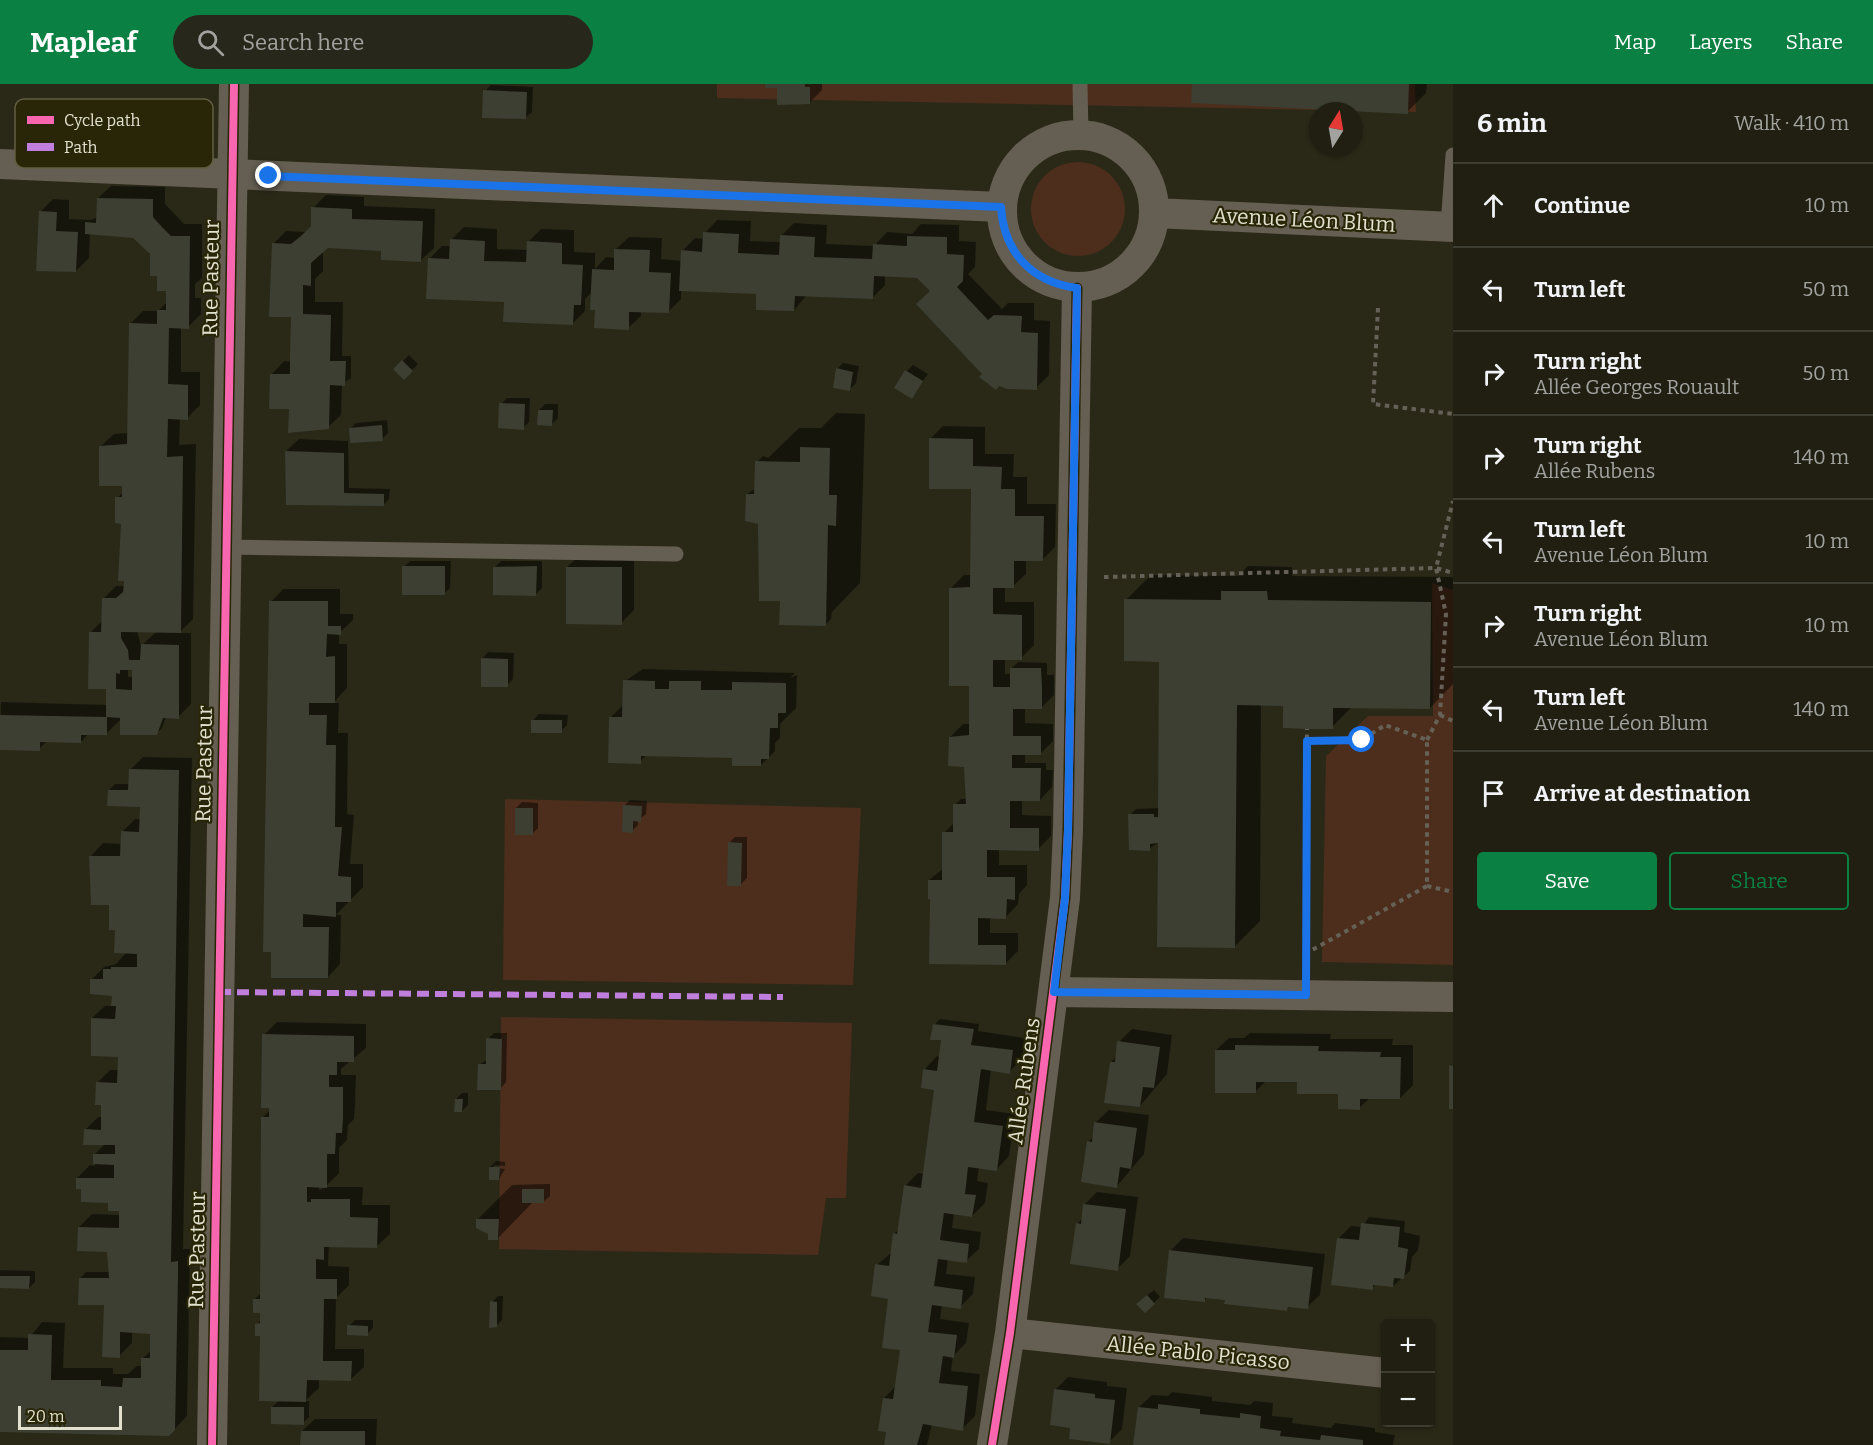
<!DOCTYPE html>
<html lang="en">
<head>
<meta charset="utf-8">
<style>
	:root { --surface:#201f12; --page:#28271b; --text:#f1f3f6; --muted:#a2a29f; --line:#3d3d32; --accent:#0b8043 }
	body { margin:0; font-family:Bitter,serif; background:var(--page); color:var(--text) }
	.controls { position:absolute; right:18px; bottom:18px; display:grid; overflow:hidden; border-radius:6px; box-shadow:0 2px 4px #0004 }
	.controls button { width:54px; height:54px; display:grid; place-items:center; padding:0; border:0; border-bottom:2px solid var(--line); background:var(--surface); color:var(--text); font:30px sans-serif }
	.compass { position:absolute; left:1309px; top:18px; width:54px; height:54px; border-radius:50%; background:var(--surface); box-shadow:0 2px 4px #0004; rotate:11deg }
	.scale { position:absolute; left:18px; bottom:15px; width:104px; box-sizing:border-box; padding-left:6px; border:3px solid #e2e1cf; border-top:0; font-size:16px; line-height:21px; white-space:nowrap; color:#e2e1cf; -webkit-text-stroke:4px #282606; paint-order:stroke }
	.stop { position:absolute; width:18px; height:18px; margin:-14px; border:4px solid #1a73e8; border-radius:50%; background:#fff }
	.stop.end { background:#1a73e8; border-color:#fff; box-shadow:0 2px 6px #0008 }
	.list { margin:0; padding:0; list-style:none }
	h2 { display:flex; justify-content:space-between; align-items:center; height:78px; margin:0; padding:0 24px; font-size:26px }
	h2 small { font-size:20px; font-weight:400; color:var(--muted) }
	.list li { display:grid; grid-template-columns:39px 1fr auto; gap:18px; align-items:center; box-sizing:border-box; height:84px; padding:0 24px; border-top:2px solid var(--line) }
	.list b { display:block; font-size:22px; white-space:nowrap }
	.list p { margin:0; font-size:20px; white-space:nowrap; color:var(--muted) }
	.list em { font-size:20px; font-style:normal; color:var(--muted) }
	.actions { display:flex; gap:12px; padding:18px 24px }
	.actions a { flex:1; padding:14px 0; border:2px solid var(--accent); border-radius:6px; text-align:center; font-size:21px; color:var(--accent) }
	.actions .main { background:var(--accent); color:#fff }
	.icon { flex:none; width:33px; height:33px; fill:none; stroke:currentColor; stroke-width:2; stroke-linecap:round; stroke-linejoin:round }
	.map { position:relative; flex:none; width:1453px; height:1361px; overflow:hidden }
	header { display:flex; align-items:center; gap:36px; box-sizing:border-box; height:84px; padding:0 30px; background:var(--accent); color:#fff }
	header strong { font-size:28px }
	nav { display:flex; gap:33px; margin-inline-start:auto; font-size:21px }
	.search { width:420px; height:54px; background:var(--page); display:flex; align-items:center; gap:15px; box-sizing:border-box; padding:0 21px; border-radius:33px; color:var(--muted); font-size:22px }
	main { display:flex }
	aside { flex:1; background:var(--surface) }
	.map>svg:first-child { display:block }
	.green { fill:#4d2d1b }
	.shadow { fill:#0007; fill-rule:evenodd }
	.building { fill:#3c3f32; fill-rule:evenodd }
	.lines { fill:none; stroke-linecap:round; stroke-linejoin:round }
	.path { stroke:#666156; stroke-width:4; stroke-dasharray:4.5 4.5; stroke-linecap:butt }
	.lane { stroke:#655e52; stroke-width:15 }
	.street { stroke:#655e52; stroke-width:30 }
	.quiet { stroke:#c07fdc; stroke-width:6; stroke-dasharray:12 6; stroke-linecap:butt }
	.cycleway-casing { stroke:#282606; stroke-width:11 }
	.cycleway { stroke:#f766af; stroke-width:8 }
	.route { stroke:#1a73e8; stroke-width:8 }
	.labels { text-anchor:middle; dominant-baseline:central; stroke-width:4.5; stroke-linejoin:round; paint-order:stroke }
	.street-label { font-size:21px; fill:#e2e1cf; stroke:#282606 }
	.key { fill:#282606; stroke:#605e42; stroke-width:1.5 }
	.key-label { font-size:16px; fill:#e2e1cf }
</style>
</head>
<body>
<header>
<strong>Mapleaf</strong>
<div class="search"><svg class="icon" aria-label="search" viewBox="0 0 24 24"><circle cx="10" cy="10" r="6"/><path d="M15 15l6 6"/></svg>Search here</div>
<nav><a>Map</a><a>Layers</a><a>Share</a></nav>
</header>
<main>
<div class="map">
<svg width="1453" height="1361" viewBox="0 0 1453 1361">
	<rect width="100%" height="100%" fill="#2a2918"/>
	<path class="green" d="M717,0H1415L1416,28L717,14Z
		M1031 125a47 47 0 1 1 94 0a47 47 0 1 1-94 0Z
		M1432,499L1453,506V881L1322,878L1326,672L1368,632H1433Z
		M505,715L861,724L853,901L503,896Z
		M501,933L852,939L846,1114H826L818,1171L499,1165Z"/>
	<path class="shadow" d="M766,0H822V6L809,19L778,2Z
		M1194,0H1427L1426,9L1407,28Z
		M491,1L533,3L532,28L525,34L485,7Z
		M111,102L165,103V120L184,140H202V194L195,200V214H201V230L188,243H181V288H200V321L187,334H180L179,361L196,360L193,535L179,549H191V620L178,633H166L162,644L156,650L122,634L106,650L89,649L81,658L47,657L39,665L0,664L1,618L107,621V604L90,549L103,536L104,514L116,502H125L123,438L117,414L124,407V401L101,362L114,350L129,349L130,240L143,227H158L167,218L168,206L151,170L134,152L90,149L89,174L76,187L40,128L53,115L69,116V135L90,136L98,133V114ZM137,547L156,548L141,562ZM128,585H134V593H128Z
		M326,111L364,113V122L435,125L434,164L421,176L383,165L327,163L323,166V187L315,195V218H343L342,272H351V294L342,300L341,331L328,343L291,323L272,290L284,277L292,278V231L273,160L286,147L305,148L312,142L313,124Z
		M717,136L751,137L750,157L781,158V152L794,139L811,140L827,141L826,160L874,162L887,148L912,150L921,140L959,141V157L976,158L975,183L968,190L1002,225L1008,219H1034V236L1050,237L1049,291L1036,304L984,290L932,206L918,193L885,191V201L872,214L807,211L794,226L758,209L681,206V215L668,228L641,227V232L628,244L596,224L592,208L585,215V227L572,240L505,217L429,175L442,162H451V156L464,143L497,145V165L528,166V158L541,145L574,146V168L595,169V185L606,173L616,174V165L629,153L662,154L661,175L682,177V167L695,154L704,155L705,149Z
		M409,271L418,280L404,294L395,285Z
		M843,279L859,282L856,299L850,305L837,285Z
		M913,281L928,290L911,313L907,287Z
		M507,314H530L529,338L523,344L501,320Z
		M545,320H558V334L552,340L539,326Z
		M836,329L865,330L860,499L832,528L831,535L825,541L781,516L760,438L747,410L756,404L757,378L763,372L768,374L799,344H821Z
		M387,336L388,349L382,355L350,345L356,339Z
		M943,342L985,343V370H1014L1013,393H1027V420H1056L1055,463L1042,476H1026V490L1013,502H1005V518H1034V561L1021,574H1005V590H1012V584L1018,578L1047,579V591H1054V611L1041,624H1025V639L1053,640V657L1040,670L1025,669V679H1046V686H1053L1052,703L1040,716H1022V731L1051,732V752L1038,765H999V781H1027V801L1019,810L1018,820L1006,833H990V849H1018V867L1005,880L931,879L932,814L929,796L944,784V749L954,739L955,721L961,715H967L966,681L950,653L963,640H971V601L951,504L964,491H972V403L930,355Z
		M299,355L348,357L349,404L390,405L389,415L383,421L288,420L286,367Z
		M580,471H634V526L621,539L567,483Z
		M410,477H451L450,504L444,510L404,483Z
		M501,477H542V504L536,510L495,483Z
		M1248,482L1292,483V492L1453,493V600L1430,624L1352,623L1332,643L1284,621L1261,620L1260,837L1235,862L1159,758L1149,765L1130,731L1136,725L1159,724L1160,576L1126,516L1151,491L1238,492Z
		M283,505H340V530H353V536L339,549V560H347V604L333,619H339L338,649H348L347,730L354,731L350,780H363V803L336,831H341L340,880L328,893L272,892L271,518Z
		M488,568L514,569L513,595L507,601L482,575Z
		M643,585L795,589L790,594L797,591L796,624L780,640V654L775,659V667L761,681L734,673L646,671L640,678L611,633L624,620L625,597Z
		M539,630L568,631L567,641L561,647L533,636Z
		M143,673L192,674L183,1165H190L187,1332L169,1351L0,1346V1253L29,1254L42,1238L65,1239L63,1284H113V1290H128L137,1282H143V1274L152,1266V1249L132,1247V1259L119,1272L105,1218L80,1194L86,1188H110L108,1166L79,1143L92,1130L121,1131V1126L82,1104L77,1094L90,1081L95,1082V1070L105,1060L85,1046L98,1033H102L103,1020L97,999L110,986H119V972L92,934L105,922H113V910L91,896L104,883L116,880L127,868L91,772L103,759L122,760V748L135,735H141V721L109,706L115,700H130V686Z
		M630,716L647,717L646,730L638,736V741L632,747L624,722Z
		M522,718L538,719V744L532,750L516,724Z
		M735,753H747V794L741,800L729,759Z
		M940,935L979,940L978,947L1025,954L1022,975L1009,988L991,985L986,1026L1015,1030L1009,1072L997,1085L979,1083L977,1097L988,1099L985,1119L972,1132L954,1129L952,1144L981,1148L979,1165L966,1177L948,1175L946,1190L975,1193L973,1210L960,1223L942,1221L940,1235L969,1239L966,1259L953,1272L951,1287L980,1290L975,1332L962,1345L932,1340L927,1361H885L887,1346L884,1314L896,1302L901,1265L890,1213L877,1181L892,1168L894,1150L899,1145L905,1102L918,1089L925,1090L936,1005L925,985L937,972L940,973L943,956L934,941Z
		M277,938L366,940V964L341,985V991H356L355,1021L354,1035L348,1041L347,1056L339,1064V1089L326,1102H319V1106L326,1103H363L362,1121H390V1150L377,1162H329L328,1182L349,1183V1201L336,1214L335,1265H364V1283L351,1295H319V1304L305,1317H309V1333L303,1339L272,1323L280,1316L257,1240L262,1235V1228L254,1216L262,1208V1034L271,1025L264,951Z
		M1132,945L1172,951L1167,990L1140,1022L1111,978L1117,972L1119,958Z
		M494,949H507L506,998L500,1005L479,981L488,975V955Z
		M1250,949L1331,950L1330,955H1393L1392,961H1413V1001L1400,1014H1370L1359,1024L1340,1009L1299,997L1267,996L1255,1008L1216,966L1229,954H1244Z
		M462,1009H468V1021L462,1027L456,1015Z
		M1109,1026L1149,1031L1144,1070L1117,1102L1088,1058L1094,1052L1096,1038Z
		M496,1077L505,1078V1082L494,1081V1084L505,1085L499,1095L490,1083Z
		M550,1100V1112L543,1118H533L498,1154L477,1136L512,1101Z
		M1097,1108L1138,1113L1130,1172L1117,1185L1077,1140L1083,1134L1085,1120Z
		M1369,1133L1405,1137L1404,1148L1420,1152L1418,1166L1412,1173L1410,1187L1393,1202L1377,1200L1372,1204L1338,1155L1351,1142L1362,1143Z
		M1183,1154L1325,1170L1320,1211L1307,1223L1291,1221L1286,1226L1226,1214L1208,1213L1204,1217L1170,1167Z
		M0,1186L35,1187V1198L29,1204L0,1203Z
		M1154,1206L1160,1213L1154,1219L1144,1214Z
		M498,1212H503L502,1236L496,1242L492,1218Z
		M355,1236H373V1244L367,1250L349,1242Z
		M1068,1293L1107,1298V1302L1127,1304L1122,1345L1109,1358L1072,1342L1055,1306Z
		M1172,1308L1212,1313V1317L1250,1321L1254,1317L1273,1319L1272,1332L1293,1334L1292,1339L1331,1344L1335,1339L1375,1344V1348L1395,1351L1393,1361H1135L1139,1323L1152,1311L1168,1312Z
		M315,1335H377L376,1361H302V1347Z"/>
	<path class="building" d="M765,0H805V3H810V20L777,21V4H765Z
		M1192,0H1409L1408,30L1191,19Z
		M483,6L527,8L526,35L482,34Z
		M97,114L153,115V133L162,143L171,152H190L189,245L169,244L168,300L188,301V336L168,335L167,373L183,372L181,549L121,548V554L128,566L129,576H140L141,560L179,561V635L163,634L157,651H120V634L107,633V651H81V659L40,658V667L0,666V631L106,633V605H88L89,548H101L102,514H116L123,508L124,497H118L121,440L115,439V413H122V402H99V362L127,360L129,239L157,240V226H166V207H157V192H150V170L133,154L85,150V138L96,139ZM120,586H132V606L116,605V589L120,590Z
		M311,123L352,125V135L423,137L421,178L381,176V167L328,164L311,179V202L303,201V230L331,231L330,277H346L345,302L330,301L329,345L288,349L289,325H269L270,290H290V269L291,233H269L272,159L291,160L301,152L311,142Z
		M39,127L57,128L56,147L78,148L76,188L36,187Z
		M703,148L739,150L738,169L779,171L780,151L798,152L815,153L814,173L872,175L873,160L907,162V152L947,153V170L964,171L963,197L957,203L988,236L994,231L1022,232L1021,248L1038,249L1037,306L1007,305L999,302L996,306L979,293L982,290L916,220L930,207L917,194L874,192L873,215L795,212L794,227L756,226V210L679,207L681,166L702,168Z
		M450,155L485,157L484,177L526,178L527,157L562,159V180L583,181L581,221H574L573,241L503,238L504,218L426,215L428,174L449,175Z
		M614,165L650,166L649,188L671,189L669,229L629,228V246L594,244L595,226H590L592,185L614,186Z
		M402,276L413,287L404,296L393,285Z
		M836,284L853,288L850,307L833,304Z
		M905,286L923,297L912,315L894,304Z
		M499,319L525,320L524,346L498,344Z
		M538,326H553L552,342L537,341Z
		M382,341L383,357L350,359L349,344Z
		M929,354L973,355V382L1002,383L1001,405H1015V432H1044L1043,477H1014V504H993V530L1022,531V576H993V603H1010V584H1041L1042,603V625H1013V652H1041V671H1012V684H1041L1040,717H1010V744H1039V767L987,766V793H1015V816L1007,815L1006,835L978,834V861H1006V881L929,880L930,815H928V796H942V748H953V720H966L964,683L948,682L949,653L969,651V602H949V504L970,503L971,405H929Z
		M800,363L830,364L829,411H837L836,442L828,441L826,542L779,541L780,517H759L758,440L745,437L746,410H754L755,377L800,378Z
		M285,367L344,369V409L384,410V422L286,421Z
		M402,482H445V511H402Z
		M537,482L536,512L493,511V483Z
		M566,483H622V541L566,540Z
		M1221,507H1267L1268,516L1431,518L1430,625L1333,624V645H1307L1283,644V622L1237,621L1235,864L1157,863L1158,759L1150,760V767L1129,766L1128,730H1154V733H1158L1159,578L1124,577V515L1221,516Z
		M269,517H328V542H341V551L327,550L326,573L335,572V619H309V631H327L326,661H336L335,743H342L338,792L351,793V818H336V833L303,830V843H329L328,894H271V868H263Z
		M481,574L508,575V603H481Z
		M623,596L655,597V605H669V597H701V606H732V598L786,599V629H778V644H770L769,675H761V682H732V674L641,672V680L608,679L609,633H622Z
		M531,636H562V649H531Z
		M129,685L179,686L171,1178L178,1177V1192L175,1346L169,1352L0,1348V1266H28V1250L52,1251L51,1296H101V1302L122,1303L123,1294H141V1274H150V1250L120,1248V1274L102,1273L104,1221H78L79,1194H109L107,1168L77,1167L78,1143L119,1144V1127H108V1119L81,1118V1105H76V1094H114V1081L93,1080V1070H115V1061H83L84,1045L101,1046V1021H95L96,998L117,999L118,973L91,972V934L115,935L116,922H111L112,912L90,910V895H103V885H111V883H137V870L114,869L115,846H109V821H91L89,772H120L121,747L139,748L140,723L107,722L108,706H128Z
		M623,721L642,722L641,738L633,737V749L622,748Z
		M515,724H533V751H515Z
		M728,758L742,759L741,802H727Z
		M933,940L974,945L971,961L1013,966L1010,990L981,985L974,1038L1003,1042L997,1087L968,1083L965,1110L976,1111L972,1133L944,1129L940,1156L969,1160L967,1179L938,1175L934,1202L963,1206L961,1225L932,1221L928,1248L957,1251L954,1274L943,1272L939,1299L968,1302L963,1347L923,1340L917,1361H884L886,1348L878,1347L883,1314L893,1315L900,1266L882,1264L888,1215L871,1212L875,1180L889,1182L893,1149L897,1150L904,1101L921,1104L934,1006L921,1004L923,985L937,987L941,956H930Z
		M262,950L354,952V978H337V991H329V1003H343V1034L342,1049H336L335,1070H327V1104L307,1103V1118H311V1115H350V1133L378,1134L377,1164L324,1163V1176L316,1175V1195H337V1215H324L323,1277H352L351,1297L307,1296L306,1318L259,1317L260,1252H255V1240L260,1239V1229H253V1215H260L261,1033H269V1024H261Z
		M486,954L502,955L501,1006H477L478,980H486Z
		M1117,957L1160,963L1154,1004L1143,1003L1140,1023L1104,1019L1110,978H1115Z
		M1235,961L1319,962L1318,967L1381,968L1380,973H1401L1400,1015H1360V1026L1338,1025V1010H1297V998H1256V1009H1215V966H1235Z
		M1449,981L1453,982V1025H1449Z
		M455,1015H463L462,1028H454Z
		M1094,1038L1137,1044L1131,1085L1120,1083L1117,1104L1081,1098L1087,1057L1092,1058Z
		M489,1083H500L499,1096H489Z
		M522,1105H544V1119H522Z
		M1083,1120L1126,1125L1118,1187L1070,1180L1076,1139L1081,1140Z
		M476,1135H499L498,1156H488V1150L476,1144Z
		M1361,1139L1400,1143L1398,1163L1408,1165L1404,1195L1394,1194L1393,1203L1373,1201V1206L1331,1201L1337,1154L1359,1156Z
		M1169,1166L1313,1183L1308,1225L1288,1223L1287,1227L1224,1220L1225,1216L1205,1214V1218L1164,1214Z
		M0,1192H30L29,1205L0,1204Z
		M1147,1211L1155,1220L1145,1229L1136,1220Z
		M490,1217L497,1218V1243L489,1244Z
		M347,1241L368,1242V1252L347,1251Z
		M1054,1305L1095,1310V1314L1115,1316L1110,1360L1069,1355L1070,1344L1050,1341Z
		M1158,1320L1200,1325V1330L1240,1334V1329L1261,1332L1260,1344L1281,1347L1280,1352L1320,1356L1321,1351L1363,1356V1361H1133L1138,1323L1158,1325Z
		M271,1323H304V1341L271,1340Z
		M301,1347H365V1361H300Z"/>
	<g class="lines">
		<path class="path" d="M1378,224L1373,320L1453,330
			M1104,493L1436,484L1453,489
			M1440,631L1453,637
			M1427,656L1440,631L1446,530L1436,484L1453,417
			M1427,802L1453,808
			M1305,870L1427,802V656L1385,641L1362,656L1307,657
			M1305,880L1307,645"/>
		<path class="lane" d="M1080,0L1081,51
			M1448,143L1453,71
			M225,463L676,470"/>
		<path class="street" d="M1002 127a76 76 0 1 1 152 0a76 76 0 1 1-152 0Z
			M0,80L1001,123
			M1155,129L1453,143
			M1054,908L1453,913
			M1010,1249L1386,1289
			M212,1361L234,0
			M992,1361L1010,1249L1065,814L1068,746L1077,204"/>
		<path class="quiet" d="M219,908L783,913"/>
		<defs>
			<path id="cycleway" d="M212,1361L234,0
				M992,1361L1010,1249L1065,814L1068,746L1077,204"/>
		</defs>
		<use href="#cycleway" class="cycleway-casing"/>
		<use href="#cycleway" class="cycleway"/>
	</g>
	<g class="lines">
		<path class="route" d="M269,92L1001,123C1004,169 1032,198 1077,204L1068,746L1065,814L1054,908L1306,911L1307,657L1362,656"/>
	</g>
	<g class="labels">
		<g class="street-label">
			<text transform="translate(1304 136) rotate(3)">Avenue Léon Blum</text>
			<text transform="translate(211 194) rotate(-89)">Rue Pasteur</text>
			<text transform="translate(204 680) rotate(-89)">Rue Pasteur</text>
			<text transform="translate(1024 997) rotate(-82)">Allée Rubens</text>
			<text transform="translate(197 1166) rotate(-89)">Rue Pasteur</text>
			<text transform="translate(1198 1269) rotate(6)">Allée Pablo Picasso</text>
		</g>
	</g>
	<rect x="15" y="15" width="198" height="69" rx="9" class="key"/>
	<rect x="27" y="32" width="27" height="8" fill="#f766af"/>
	<rect x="27" y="59" width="27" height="8" fill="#c07fdc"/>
	<g class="key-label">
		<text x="64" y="42">Cycle path</text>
		<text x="64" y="69">Path</text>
	</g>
</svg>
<div class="controls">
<button>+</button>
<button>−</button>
</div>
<svg class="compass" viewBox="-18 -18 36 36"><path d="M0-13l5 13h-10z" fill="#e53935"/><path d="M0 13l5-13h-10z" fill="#a2a29f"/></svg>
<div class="scale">20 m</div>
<div class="stop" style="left:1362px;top:656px"></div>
<div class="stop end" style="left:269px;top:92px"></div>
</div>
<aside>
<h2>6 min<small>Walk · 410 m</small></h2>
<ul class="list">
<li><svg class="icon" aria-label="ahead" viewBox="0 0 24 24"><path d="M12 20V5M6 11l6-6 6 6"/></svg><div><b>Continue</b></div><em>10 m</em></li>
<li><svg class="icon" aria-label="left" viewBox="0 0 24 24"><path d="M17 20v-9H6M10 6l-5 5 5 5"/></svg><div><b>Turn left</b></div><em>50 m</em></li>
<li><svg class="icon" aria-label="right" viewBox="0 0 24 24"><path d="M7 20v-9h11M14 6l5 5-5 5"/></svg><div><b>Turn right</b><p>Allée Georges Rouault</p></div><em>50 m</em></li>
<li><svg class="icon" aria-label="right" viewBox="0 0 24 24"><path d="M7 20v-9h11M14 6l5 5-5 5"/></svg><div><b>Turn right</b><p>Allée Rubens</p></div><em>140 m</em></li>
<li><svg class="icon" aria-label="left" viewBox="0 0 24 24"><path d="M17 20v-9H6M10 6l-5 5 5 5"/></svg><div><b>Turn left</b><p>Avenue Léon Blum</p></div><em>10 m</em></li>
<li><svg class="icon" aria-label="right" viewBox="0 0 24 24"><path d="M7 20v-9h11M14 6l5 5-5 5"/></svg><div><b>Turn right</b><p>Avenue Léon Blum</p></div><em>10 m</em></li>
<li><svg class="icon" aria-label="left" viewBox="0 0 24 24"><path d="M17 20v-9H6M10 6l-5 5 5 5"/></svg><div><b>Turn left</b><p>Avenue Léon Blum</p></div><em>140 m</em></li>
<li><svg class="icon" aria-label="arrive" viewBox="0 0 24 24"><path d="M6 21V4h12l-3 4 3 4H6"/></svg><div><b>Arrive at destination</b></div></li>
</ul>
<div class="actions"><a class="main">Save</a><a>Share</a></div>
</aside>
</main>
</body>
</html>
